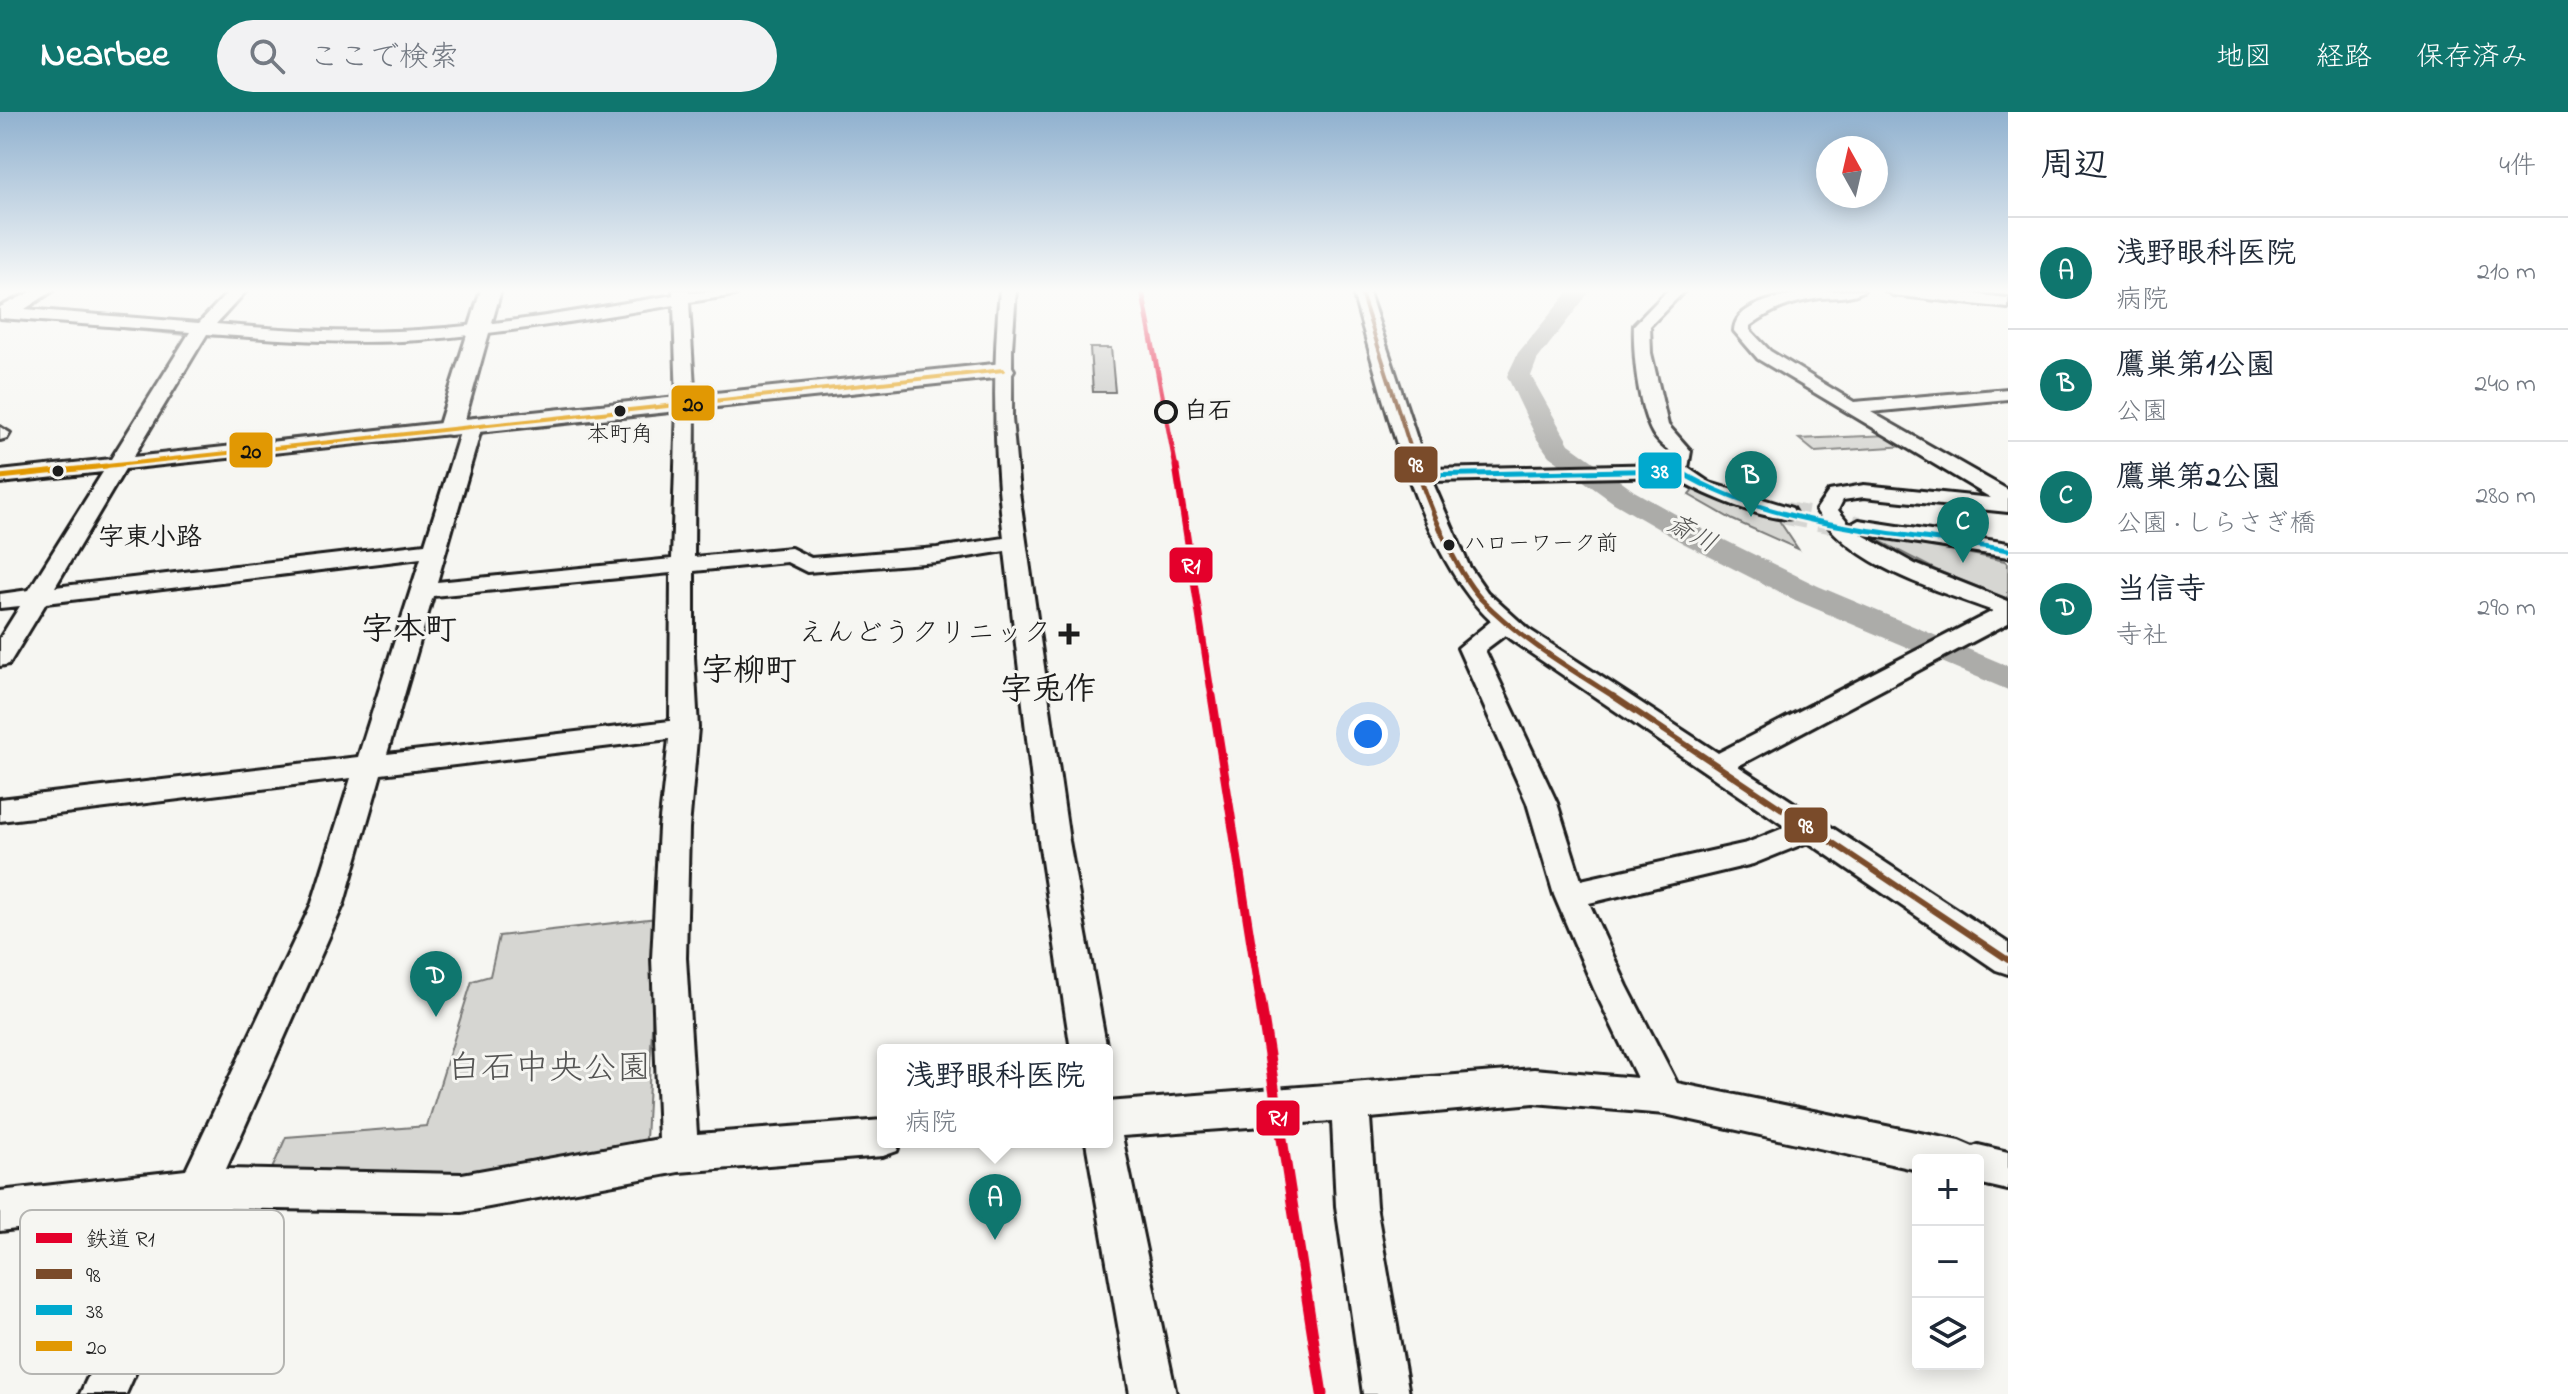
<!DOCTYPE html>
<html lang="ja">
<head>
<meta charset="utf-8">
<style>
	:root { --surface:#fff; --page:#f2f2f3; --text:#1f2937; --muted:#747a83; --line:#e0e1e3; --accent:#0f766e }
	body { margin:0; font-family:"Indie Flower","Klee One",sans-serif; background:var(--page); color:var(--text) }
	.controls { position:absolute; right:24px; bottom:24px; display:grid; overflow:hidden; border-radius:8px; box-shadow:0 4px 20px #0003 }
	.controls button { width:72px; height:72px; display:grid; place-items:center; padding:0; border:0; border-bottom:2px solid var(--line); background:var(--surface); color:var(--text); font:40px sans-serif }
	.compass { position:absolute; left:1816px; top:24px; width:72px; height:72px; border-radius:50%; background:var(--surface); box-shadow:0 4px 20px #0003; rotate:352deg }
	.you { position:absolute; left:1368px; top:622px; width:28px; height:28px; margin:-20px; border:6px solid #fff; border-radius:50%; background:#1a73e8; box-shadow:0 0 0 12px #1a73e833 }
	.badge { display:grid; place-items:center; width:52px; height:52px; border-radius:50%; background:var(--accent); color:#fff; font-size:26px; font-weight:700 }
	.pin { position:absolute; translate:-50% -66px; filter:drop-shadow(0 2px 4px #0008) }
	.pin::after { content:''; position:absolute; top:42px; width:28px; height:24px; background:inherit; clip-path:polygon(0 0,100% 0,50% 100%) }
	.popup { position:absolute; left:877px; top:932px; width:236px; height:104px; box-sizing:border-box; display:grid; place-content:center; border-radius:8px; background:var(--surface); filter:drop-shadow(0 2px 6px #0005); font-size:26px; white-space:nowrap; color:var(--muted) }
	.popup b { font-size:30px; color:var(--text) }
	.popup::after { content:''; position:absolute; left:50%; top:100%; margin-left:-16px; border:16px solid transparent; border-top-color:var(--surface) }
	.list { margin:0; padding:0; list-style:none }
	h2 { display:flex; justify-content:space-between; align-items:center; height:104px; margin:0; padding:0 32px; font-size:34px }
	h2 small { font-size:26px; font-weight:400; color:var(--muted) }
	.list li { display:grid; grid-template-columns:52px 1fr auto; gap:24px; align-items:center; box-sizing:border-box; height:112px; padding:0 32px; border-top:2px solid var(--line) }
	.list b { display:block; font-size:30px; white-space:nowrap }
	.list p { margin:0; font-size:26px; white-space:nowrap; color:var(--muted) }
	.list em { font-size:26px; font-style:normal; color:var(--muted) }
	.icon { flex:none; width:44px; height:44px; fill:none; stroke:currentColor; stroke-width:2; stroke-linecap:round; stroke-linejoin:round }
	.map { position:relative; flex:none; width:2008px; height:1282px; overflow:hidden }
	header { display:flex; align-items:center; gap:48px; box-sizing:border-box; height:112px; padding:0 40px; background:var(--accent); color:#fff }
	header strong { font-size:38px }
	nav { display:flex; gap:44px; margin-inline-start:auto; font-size:28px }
	.search { width:560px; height:72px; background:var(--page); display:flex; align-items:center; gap:20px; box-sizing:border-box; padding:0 28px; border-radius:44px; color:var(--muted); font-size:30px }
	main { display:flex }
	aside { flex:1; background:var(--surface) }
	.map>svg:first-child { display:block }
	.green { fill:#d6d6d2; stroke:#797977; stroke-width:2 }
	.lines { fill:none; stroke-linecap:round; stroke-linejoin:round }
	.stream { stroke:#727271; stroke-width:4 }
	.river { fill:#acaca9; fill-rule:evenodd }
	.building { fill:#c0c0bd; stroke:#1c1c1c; stroke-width:2 }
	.minor-tunnel { stroke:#d5d5d2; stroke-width:23; stroke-dasharray:23 12; stroke-linecap:butt }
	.minor-casing { stroke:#1c1c1c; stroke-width:6 }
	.major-casing { stroke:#1c1c1c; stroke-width:6 }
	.minor { fill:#f6f6f2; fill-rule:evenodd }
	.major { fill:#f6f6f2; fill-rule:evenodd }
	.bus-1-far2-casing { stroke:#f6f6f2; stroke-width:8 }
	.bus-1-far1-casing { stroke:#f6f6f2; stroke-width:10 }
	.bus-1-casing { stroke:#f6f6f2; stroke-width:12 }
	.bus-2-casing { stroke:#f6f6f2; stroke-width:10 }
	.bus-3-far1-casing { stroke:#f6f6f2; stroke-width:8 }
	.bus-3-casing { stroke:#f6f6f2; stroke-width:10 }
	.bus-1-far2 { stroke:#7a4b2a; stroke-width:4 }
	.bus-1-far1 { stroke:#7a4b2a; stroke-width:5 }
	.bus-1 { stroke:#7a4b2a; stroke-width:6 }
	.bus-2 { stroke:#00a9ce; stroke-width:5 }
	.bus-3-far1 { stroke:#e19803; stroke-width:4 }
	.bus-3 { stroke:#e19803; stroke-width:5 }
	.rail-1-far3-casing { stroke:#f6f6f2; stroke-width:9 }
	.rail-1-far2-casing { stroke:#f6f6f2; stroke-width:12 }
	.rail-1-far1-casing { stroke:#f6f6f2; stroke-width:15 }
	.rail-1-casing { stroke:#f6f6f2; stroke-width:17 }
	.rail-1-far3 { stroke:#e4002b; stroke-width:5 }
	.rail-1-far2 { stroke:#e4002b; stroke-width:7 }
	.rail-1-far1 { stroke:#e4002b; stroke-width:9 }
	.rail-1 { stroke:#e4002b; stroke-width:11 }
	.bus-dot { fill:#1c1c1c; stroke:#f6f6f2; stroke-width:3 }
	.stop-dot { fill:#f6f6f2; stroke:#1c1c1c; stroke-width:4 }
	.labels { text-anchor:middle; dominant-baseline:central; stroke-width:6; stroke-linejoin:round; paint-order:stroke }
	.far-bus-label { font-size:22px; fill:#1c1c1c; stroke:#f6f6f2 }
	.far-stop-label { font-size:24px; font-weight:bold; fill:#1c1c1c; stroke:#f6f6f2; text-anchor:start }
	.far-water-label { font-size:26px; font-style:italic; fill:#565654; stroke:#f6f6f2 }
	.far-quarter-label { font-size:26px; font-weight:bold; fill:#1c1c1c; stroke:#f6f6f2 }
	.poi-label { font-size:28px; fill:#1c1c1c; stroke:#f6f6f2; text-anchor:end }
	.quarter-label { font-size:32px; font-weight:bold; fill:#1c1c1c; stroke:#f6f6f2 }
	.near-park-label { font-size:34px; fill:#545453; stroke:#f6f6f2 }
	.key { fill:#f6f6f2; stroke:#b5b5b2; stroke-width:2 }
	.key-label { font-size:22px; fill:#1c1c1c }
	.line-badge { stroke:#f6f6f2; stroke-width:3 }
	.badge-label { font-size:22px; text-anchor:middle; font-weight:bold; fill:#fff }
	.pale-badge-label { font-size:22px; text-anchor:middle; font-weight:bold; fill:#111 }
</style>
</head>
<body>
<header>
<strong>Nearbee</strong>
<div class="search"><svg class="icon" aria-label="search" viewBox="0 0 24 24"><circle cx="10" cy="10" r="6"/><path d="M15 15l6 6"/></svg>ここで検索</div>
<nav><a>地図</a><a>経路</a><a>保存済み</a></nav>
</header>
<main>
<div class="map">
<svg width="2008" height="1282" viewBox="0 0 2008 1282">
	<rect width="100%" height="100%" fill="#f6f6f2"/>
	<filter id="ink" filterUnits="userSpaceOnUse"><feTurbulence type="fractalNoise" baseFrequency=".0125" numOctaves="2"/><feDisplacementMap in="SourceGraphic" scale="16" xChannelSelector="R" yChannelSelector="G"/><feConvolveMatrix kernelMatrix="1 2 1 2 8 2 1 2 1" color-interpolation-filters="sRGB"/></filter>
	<g filter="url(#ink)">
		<path class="green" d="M1890,323L1908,334L1815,340L1799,327Z
			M1695,376L1774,401L1798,437L1733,408L1689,383Z
			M1860,419L2005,449L2008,452V487L1936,458Z
			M658,806L646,1027L631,1052L257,1091L286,1025L427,1014L472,869L490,864L499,824Z"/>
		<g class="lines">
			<path class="stream" d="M689,191L713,186
				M622,201L668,195
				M92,213L184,222L324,229"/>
			<path class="river" d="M1570,178H1591L1537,248L1531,264L1569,332L1634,379L1704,418L1818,474L2008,554V578L1795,488L1683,431L1614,391L1549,344L1537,327L1507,264L1518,241Z"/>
		</g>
		<path class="building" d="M1090,236H1111L1115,280H1093Z"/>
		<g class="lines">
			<path class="minor-tunnel" d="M1784,401L1859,415"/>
			<defs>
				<path id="minor" d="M35,178H54L25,197L199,211L230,178H247L216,212C283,218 350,222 418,218C504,213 589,197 673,183V178H689V181L743,178L735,183L689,190L695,293L694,445L791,436L811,446L937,436L1004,426C994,343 992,262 1000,178H1016L1012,237V307L1019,380L1069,729L1107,938H1071L1039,729L1005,439L937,450L807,460L787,450L694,459V545L698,616L689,716L686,846L697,1022L883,1008V1030H900L897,1039L883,1044L679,1060L462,1100L209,1096L126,1282H80L166,1099L0,1119V1079L186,1058L312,791L351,666L0,709V687L358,645L421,446L46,491L9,552L0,554V526L20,494L0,496V482L29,478L103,360L0,371V359L111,347L190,220L0,206V195ZM674,193L677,293L672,447L437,470L482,314L472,308L462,314L425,432L55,475L125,357L450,322L460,316L450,310L133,345L207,222C278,227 349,233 420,228C505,221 590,207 674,193ZM671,461L670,609L387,642L433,484ZM669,627L659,716L652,846L659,1027L462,1062L226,1057L344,791L381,662Z
					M1352,178H1368L1427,357L1668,352L1671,340C1664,335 1657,329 1653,322C1638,295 1633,243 1634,213L1668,178H1685L1650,214L1651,241L1668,313L1691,339L1688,356L1710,371L1792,396L1795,401L1792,406C1769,411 1693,378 1673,364L1432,369L1469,454L1487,480L1528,517L1718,641L1993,499C1932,476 1852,455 1816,398L1829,379L1864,373L1991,386L1758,247L1734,219C1735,179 1836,178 1864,178C1853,186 1834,185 1820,186C1793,190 1772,197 1750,214V218L1770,239L1854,290L2008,277V287L1871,300L2008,378V400L1864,385L1843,388L1838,398L1850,413L1859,408L2008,431V445L1861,422L1915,452L2008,489V511L1738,654L2008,831V862L1996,858L1808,730L1753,752L1589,791L1627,874L1677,971L1959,1029L1973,1035L1978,1033L2008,1040V1078L1978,1071V1048H1918V1058L1665,1002L1534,991L1370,1006L1376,1094L1409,1282H1363L1336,1094L1332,1009L1122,1024L1176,1282H1130L1086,1030H1107V990L1534,957L1637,966L1594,877L1554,783L1527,691L1458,536L1491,509C1416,439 1382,277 1352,178ZM1505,523L1510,527L1786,715L1747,731L1581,768L1557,691L1485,538Z
					M1885,178H1936L2008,186V196L1893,183Z
					M0,315L10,321L7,326L0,328Z"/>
				<path id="major" d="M481,178H501L465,307L1003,251L1011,253L1014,258L1011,263L1003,265L450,323L441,321L438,316Z"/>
			</defs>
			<use href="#minor" class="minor-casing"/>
			<use href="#major" class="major-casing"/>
			<use href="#minor" class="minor"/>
			<use href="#major" class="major"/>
			<defs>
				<path id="bus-1-far2" d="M1360,178L1417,356"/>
				<path id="bus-1-far1" d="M1416,354C1428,391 1455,459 1481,487C1520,527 1569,556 1616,586"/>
				<path id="bus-1" d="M1613,584L2008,848"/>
				<path id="bus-2" d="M1419,363L1677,358C1776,418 1897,419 2008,438"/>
				<path id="bus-3-far1" d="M88,356L1003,258"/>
				<path id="bus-3" d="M0,365L106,354"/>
			</defs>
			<use href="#bus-1-far2" class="bus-1-far2-casing"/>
			<use href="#bus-1-far1" class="bus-1-far1-casing"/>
			<use href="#bus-1" class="bus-1-casing"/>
			<use href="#bus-2" class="bus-2-casing"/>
			<use href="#bus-3-far1" class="bus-3-far1-casing"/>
			<use href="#bus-3" class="bus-3-casing"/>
			<use href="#bus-1-far2" class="bus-1-far2"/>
			<use href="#bus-1-far1" class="bus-1-far1"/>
			<use href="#bus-1" class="bus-1"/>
			<use href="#bus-2" class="bus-2"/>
			<use href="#bus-3-far1" class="bus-3-far1"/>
			<use href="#bus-3" class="bus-3"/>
			<defs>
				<path id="rail-1-far3" d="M1142,178L1176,356"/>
				<path id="rail-1-far2" d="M1176,354L1212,586"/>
				<path id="rail-1-far1" d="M1212,584L1260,888"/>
				<path id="rail-1" d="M1260,886L1322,1282"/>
			</defs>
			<use href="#rail-1-far3" class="rail-1-far3-casing"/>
			<use href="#rail-1-far2" class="rail-1-far2-casing"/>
			<use href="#rail-1-far1" class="rail-1-far1-casing"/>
			<use href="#rail-1" class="rail-1-casing"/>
			<use href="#rail-1-far3" class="rail-1-far3"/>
			<use href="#rail-1-far2" class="rail-1-far2"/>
			<use href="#rail-1-far1" class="rail-1-far1"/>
			<use href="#rail-1" class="rail-1"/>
		</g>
	</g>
	<linearGradient id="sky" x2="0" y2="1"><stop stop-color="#90b1cf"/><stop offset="0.5" stop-color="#fbfbf9"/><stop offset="1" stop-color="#fbfbf9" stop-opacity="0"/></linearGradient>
	<rect width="2008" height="358" fill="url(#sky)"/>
	<g class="bus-dot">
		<circle cx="620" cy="299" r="7"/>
		<circle cx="58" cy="359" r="7"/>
		<circle cx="1449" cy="433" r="7"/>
		<path d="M1065 510h8v8h8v8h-8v8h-8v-8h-8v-8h8z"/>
	</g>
	<circle class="stop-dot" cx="1166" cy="300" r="10"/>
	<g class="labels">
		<g class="far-bus-label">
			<text x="620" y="324">本町角</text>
			<text x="1464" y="433" text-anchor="start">ハローワーク前</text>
		</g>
		<g class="far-stop-label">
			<text x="1184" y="300">白石</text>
		</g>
		<g class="far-water-label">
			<text transform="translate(1691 423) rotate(28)">斎川</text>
		</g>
		<g class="far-quarter-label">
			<text x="150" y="427">字東小路</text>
		</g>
		<g class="poi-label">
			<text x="1051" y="522">えんどうクリニック</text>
		</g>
		<g class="quarter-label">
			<text x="409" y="519">字本町</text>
			<text x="749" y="560">字柳町</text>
			<text x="1048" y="579">字兎作</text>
		</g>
		<g class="near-park-label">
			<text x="549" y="958">白石中央公園</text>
		</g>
	</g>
	<rect x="20" y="1098" width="264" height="164" rx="12" class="key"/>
	<rect x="36" y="1121" width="36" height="10" fill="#e4002b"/>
	<rect x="36" y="1157" width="36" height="10" fill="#7a4b2a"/>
	<rect x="36" y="1193" width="36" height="10" fill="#00a9ce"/>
	<rect x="36" y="1229" width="36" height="10" fill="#e19803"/>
	<g class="key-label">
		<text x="86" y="1134">鉄道 R1</text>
		<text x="86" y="1170">98</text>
		<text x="86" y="1206">38</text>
		<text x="86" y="1242">20</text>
	</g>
	<g class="line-badge">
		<rect x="670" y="272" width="46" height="38" rx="8" fill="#e19803"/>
		<rect x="228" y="319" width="46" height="38" rx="8" fill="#e19803"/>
		<rect x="1393" y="333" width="46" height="39" rx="8" fill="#7a4b2a"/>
		<rect x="1637" y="339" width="46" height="39" rx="8" fill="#00a9ce"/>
		<rect x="1168" y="434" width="46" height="38" rx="8" fill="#e4002b"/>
		<rect x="1783" y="694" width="46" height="38" rx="8" fill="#7a4b2a"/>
		<rect x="1255" y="987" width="46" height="38" rx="8" fill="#e4002b"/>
	</g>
	<g class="badge-label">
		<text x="1416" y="360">98</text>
		<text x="1660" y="366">38</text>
		<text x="1191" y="461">R1</text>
		<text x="1806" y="721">98</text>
		<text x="1278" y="1013">R1</text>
	</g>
	<g class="pale-badge-label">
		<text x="693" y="299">20</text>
		<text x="251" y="346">20</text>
	</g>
</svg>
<div class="controls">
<button>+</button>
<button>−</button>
<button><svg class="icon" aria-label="layers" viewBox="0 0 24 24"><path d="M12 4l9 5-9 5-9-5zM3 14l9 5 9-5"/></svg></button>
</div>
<svg class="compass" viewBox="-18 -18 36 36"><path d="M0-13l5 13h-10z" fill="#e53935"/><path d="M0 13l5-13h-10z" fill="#747a83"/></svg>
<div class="you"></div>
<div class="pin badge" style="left:995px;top:1128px">A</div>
<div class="popup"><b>浅野眼科医院</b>病院</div>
<div class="pin badge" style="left:1751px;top:405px">B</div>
<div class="pin badge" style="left:1963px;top:451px">C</div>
<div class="pin badge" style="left:436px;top:905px">D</div>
</div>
<aside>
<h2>周辺<small>4件</small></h2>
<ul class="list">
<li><span class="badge">A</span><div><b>浅野眼科医院</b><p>病院</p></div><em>210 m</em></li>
<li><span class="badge">B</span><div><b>鷹巣第1公園</b><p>公園</p></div><em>240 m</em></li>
<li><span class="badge">C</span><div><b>鷹巣第2公園</b><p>公園 · しらさぎ橋</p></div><em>280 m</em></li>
<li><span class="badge">D</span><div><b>当信寺</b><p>寺社</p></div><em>290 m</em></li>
</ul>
</aside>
</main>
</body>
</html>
